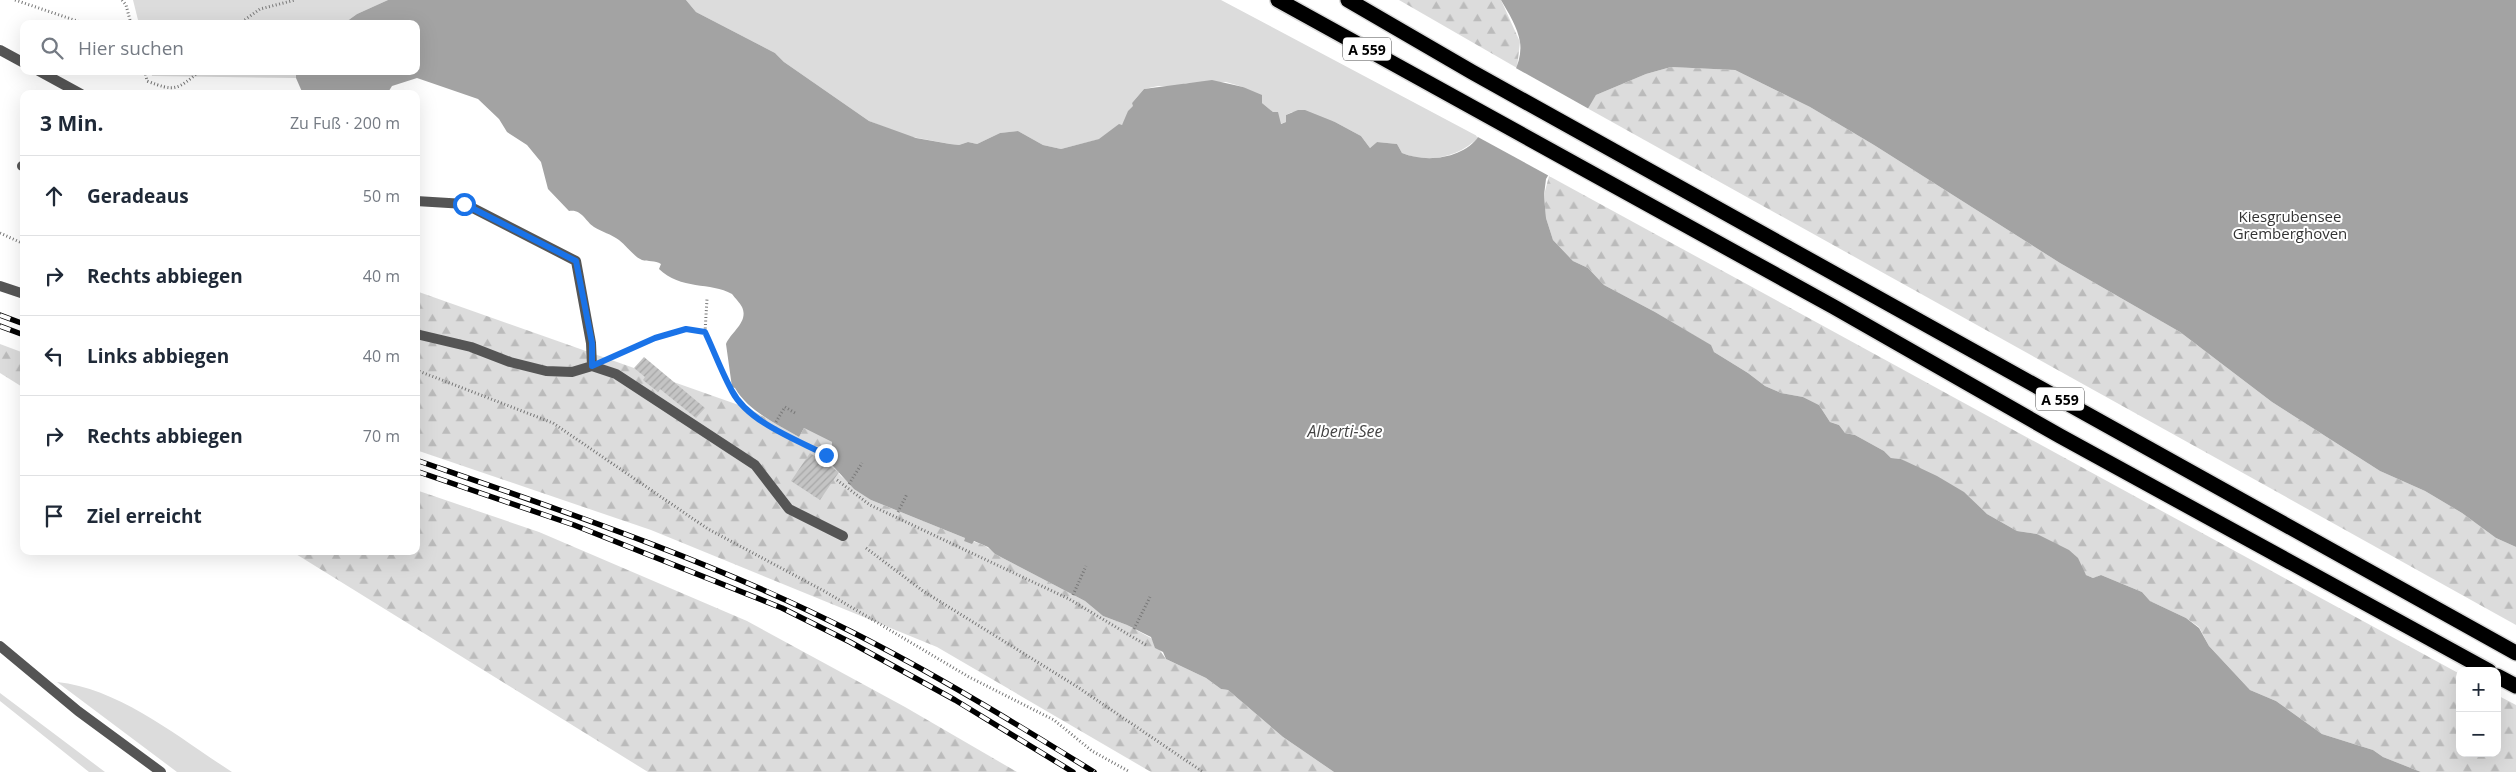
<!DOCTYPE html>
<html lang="de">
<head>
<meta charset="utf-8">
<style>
	:root { --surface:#fff; --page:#f6f6f7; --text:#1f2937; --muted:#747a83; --line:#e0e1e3 }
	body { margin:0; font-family:"Open Sans",sans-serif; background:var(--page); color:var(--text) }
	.controls { position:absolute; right:15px; bottom:15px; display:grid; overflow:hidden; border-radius:10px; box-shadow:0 5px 20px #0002 }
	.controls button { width:45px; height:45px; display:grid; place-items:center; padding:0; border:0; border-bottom:1px solid var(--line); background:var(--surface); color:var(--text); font:25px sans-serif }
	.stop { position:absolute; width:15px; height:15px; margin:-11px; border:4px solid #1a73e8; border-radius:50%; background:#fff }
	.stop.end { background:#1a73e8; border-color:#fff; box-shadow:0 1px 5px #0008 }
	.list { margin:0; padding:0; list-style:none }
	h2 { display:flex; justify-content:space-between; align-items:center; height:65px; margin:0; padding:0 20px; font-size:21px }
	h2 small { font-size:16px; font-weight:400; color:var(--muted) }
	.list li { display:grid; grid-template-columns:32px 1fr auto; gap:15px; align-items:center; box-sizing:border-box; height:80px; padding:0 20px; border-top:1px solid var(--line) }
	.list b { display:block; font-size:19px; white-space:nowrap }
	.list em { font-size:16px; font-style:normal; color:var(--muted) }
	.icon { flex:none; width:28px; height:28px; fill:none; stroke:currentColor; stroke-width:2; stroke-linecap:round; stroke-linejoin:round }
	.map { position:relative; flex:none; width:2516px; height:772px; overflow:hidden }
	.search { position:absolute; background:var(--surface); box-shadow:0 5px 20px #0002; left:20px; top:20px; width:400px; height:55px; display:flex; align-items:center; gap:12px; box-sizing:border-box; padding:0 18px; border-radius:10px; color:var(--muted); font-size:19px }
	.panel { position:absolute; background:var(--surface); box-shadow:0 5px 20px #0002; left:20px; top:90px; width:400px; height:465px; border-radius:10px }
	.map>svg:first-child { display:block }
	.green { fill:#dcdcdc }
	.forest { fill:url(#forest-firs) }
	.water { fill:#a3a3a3 }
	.pier { fill:#fff }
	.building { fill:url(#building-hatch) }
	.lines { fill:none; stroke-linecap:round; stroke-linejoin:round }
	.motorway-casing { stroke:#dbdbdb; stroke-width:18 }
	.path { stroke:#777; stroke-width:3; stroke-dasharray:1 2.5; stroke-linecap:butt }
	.service { stroke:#555; stroke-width:10 }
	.motorway { stroke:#000; stroke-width:15 }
	.rail-casing { stroke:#000; stroke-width:5.5 }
	.rail { stroke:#fff; stroke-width:4; stroke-dasharray:11; stroke-linecap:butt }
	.route { stroke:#1a73e8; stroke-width:6 }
	.labels { text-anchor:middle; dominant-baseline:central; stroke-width:4; stroke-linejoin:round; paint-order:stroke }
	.shield { fill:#fff; stroke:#4c4c4c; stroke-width:1 }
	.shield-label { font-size:14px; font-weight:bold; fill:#000 }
	.park-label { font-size:15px; fill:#333; stroke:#fff }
	.water-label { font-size:16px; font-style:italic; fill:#444; stroke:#fff }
</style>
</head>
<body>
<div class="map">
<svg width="2516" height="772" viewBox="0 0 2516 772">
	<defs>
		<pattern id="forest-firs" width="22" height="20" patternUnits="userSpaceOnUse" patternTransform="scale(1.25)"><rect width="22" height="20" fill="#dcdcdc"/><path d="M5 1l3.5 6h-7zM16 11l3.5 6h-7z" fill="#bbb"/></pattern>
		<pattern id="building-hatch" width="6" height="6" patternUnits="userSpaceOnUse" patternTransform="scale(1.25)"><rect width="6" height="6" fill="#c4c4c4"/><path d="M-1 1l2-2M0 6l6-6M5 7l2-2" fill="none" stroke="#a7a7a7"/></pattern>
	</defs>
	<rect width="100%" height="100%" fill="#fff"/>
	<path class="green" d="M133,0H388L357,14L343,24H139Z
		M686,0H1221L1479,137C1459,157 1429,164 1402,153L1397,144L1377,142L1370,148L1361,136L1335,122L1292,112L1286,115V122L1280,124L1273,112L1262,103L1261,99L1243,87L1226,82L1186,83L1179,86H1158L1144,89L1132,103L1134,106L1122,125L1100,139L1061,149L1043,145L1018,131L1000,133L977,144L968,142L959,145L950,144L907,136L869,121L784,62L775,53L696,12Z
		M151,71H296V78L152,76Z
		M57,682C121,689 179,738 232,772H177Z
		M0,693L105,772H89L0,701Z"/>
	<path class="forest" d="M1399,0H1501L1520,42L1517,68Z
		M1671,67L1735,70L1810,107L1874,145L2060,263L2180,332L2272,402L2380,471L2425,491L2462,513L2496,538L2516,547V625L1587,108L1596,95L1646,74Z
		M1549,176L2460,674V753H2497V695L2516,705V772H2421L2383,757L2373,750L2322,734L2276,701L2250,690L2209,646L2199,627L2186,618L2150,601L2142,592L2101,575L2093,578L2086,575L2037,534L2017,531L1987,514L1974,504L1969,497L1901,459L1891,458L1884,451L1855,435L1845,433L1839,425L1830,422L1819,405L1803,397L1781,393L1765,386L1748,373L1714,352L1710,345L1655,312L1604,285L1588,268L1573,261L1553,240L1546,218L1544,195Z
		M416,291L750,409L799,437L804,428L832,442V465L841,476L871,500L965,538L964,541C977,541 987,545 995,554L1085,601L1103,616L1127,625L1151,638L1166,659L1206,678L1221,689L1228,690L1283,737L1334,772H1151L937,647L651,530L416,450Z
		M0,344L24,353V388L0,373Z
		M416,490L539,532L747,621L905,707L1017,772H648L291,551H416Z"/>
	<path class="water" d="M388,0H686L696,12L775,53L784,62L869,121L916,138L950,144L959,145L968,142L977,144L1000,133L1018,131L1043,145L1061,149L1099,139L1119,124L1122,125L1128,111L1133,106L1132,103L1144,89L1212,80L1243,87L1262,95V103L1273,112H1278L1281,124L1286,122V115L1298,110H1305L1335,122L1361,136L1370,148L1377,142L1397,144L1402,153C1426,163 1463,159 1479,136C1488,124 1494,109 1502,96C1510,80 1523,62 1520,42C1518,28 1508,12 1501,0H2516V547L2496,538L2462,513L2425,491L2380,471L2272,402L2180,332L2060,263L1874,145L1810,107L1735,70L1671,67L1646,74L1596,95L1546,179L1544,195L1546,218L1553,240L1573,261L1588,268L1604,285L1655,312L1711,345L1714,352L1748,373L1765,386L1781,393L1803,397L1819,405L1830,422L1839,425L1845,433L1855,435L1884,451L1891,458L1901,459L1937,476L1964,492L1987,514L2017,531L2037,534L2069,550L2078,558L2086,575L2093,578L2101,575L2142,592L2150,601L2186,618L2199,628L2209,646L2250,690L2276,701L2322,734L2373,750L2383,757L2421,772H1334L1283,737L1228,690L1221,689L1206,678L1166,659L1163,652L1155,648L1151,637L1127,625L1103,616L1085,601L995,554L988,547L974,541L972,544L964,541L965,538L871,500L854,489L832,465V442L804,428L799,437C776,423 749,412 735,388L732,387L726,344C731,332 749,322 742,307C740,303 735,298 732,294C711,282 680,290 659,269L661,264C655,260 648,262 642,260C633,256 627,246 619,240C611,234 602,232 594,227C585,221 582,209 569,211L548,189L541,162L527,145L507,132L499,119L478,99L417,78L392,86L387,94H303L296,78V71H416V24H343L357,14Z"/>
	<path class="pier" d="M1514,67L1589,109L1551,177L1476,136Z"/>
	<path class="building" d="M644,357L705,408L696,418L660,389L658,392L643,380L645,377L634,368Z
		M810,453L839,472L820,500L791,481Z"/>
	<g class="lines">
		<defs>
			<path id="motorway" d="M1278,0L1834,307L2060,436L2489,671
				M1348,0L1472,72L2516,653
				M2497,676L2516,686"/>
		</defs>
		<use href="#motorway" class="motorway-casing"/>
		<path class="path" d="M15,0L86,24
			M122,0L126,5L131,24
			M239,24L260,9L295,0
			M145,71L147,81C175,92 177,90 200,71
			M0,233L24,244
			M705,332L707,299
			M609,358L655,338L686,329L705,332C714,352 722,372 732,391C750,424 795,439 826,455
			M416,370L553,423L708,529L824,591L969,677L1054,720L1092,751L1130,772
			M776,422L785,407L795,413
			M837,480L870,505L1069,599L1146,645
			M849,484L862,463
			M898,512L907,494
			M866,548L923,591L1076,686L1203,772
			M1073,595L1086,566
			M1134,629L1150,597"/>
		<path class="service" d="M0,50L24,63
			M39,71L81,94
			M22,166H24
			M416,201L465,204L576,261L591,343L592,366
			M0,286L24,294
			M416,334L471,347L510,362L546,371L572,372L592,366L616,374L755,465L789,509L843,536
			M0,646L78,711L161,772"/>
		<use href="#motorway" class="motorway"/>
		<defs>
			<path id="rail" d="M0,315L24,324
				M0,326L24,335
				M416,460C563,511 713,561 852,632C935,674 1015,723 1094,772
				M416,471L574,525L782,608L850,642L955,700L1073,772"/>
		</defs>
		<use href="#rail" class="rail-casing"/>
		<use href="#rail" class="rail"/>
	</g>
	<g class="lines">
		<path class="route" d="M464,204L576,261L592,343V366L655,338L686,329L705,332C714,351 722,373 732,391C748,422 797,440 826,455"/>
	</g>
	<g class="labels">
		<g class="shield">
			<rect x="1343" y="37.5" width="48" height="23" rx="4"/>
			<rect x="2036" y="387.5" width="48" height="23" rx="4"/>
		</g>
		<g class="shield-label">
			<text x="1367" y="49">A 559</text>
			<text x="2060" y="399">A 559</text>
		</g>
		<g class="park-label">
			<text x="2290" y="216">Kiesgrubensee<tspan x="2290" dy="17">Gremberghoven</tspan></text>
		</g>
		<g class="water-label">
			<text x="1345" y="431">Alberti-See</text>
		</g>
	</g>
</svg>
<div class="controls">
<button>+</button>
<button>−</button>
</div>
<div class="stop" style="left:464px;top:204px"></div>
<div class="stop end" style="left:826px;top:455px"></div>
<div class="search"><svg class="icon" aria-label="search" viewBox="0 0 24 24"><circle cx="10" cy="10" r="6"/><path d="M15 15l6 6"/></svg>Hier suchen</div>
<section class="panel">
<h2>3 Min.<small>Zu Fuß · 200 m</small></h2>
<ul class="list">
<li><svg class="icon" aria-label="ahead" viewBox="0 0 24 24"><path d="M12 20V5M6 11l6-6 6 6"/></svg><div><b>Geradeaus</b></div><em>50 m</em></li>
<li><svg class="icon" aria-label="right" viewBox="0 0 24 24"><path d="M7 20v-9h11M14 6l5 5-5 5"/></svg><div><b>Rechts abbiegen</b></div><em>40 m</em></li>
<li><svg class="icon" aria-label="left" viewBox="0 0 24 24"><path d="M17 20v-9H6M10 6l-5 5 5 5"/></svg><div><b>Links abbiegen</b></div><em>40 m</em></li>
<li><svg class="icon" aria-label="right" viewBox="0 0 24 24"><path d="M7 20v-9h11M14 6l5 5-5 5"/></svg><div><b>Rechts abbiegen</b></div><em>70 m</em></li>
<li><svg class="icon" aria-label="arrive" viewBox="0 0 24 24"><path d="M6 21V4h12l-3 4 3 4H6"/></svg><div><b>Ziel erreicht</b></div></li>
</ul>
</section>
</div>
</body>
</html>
